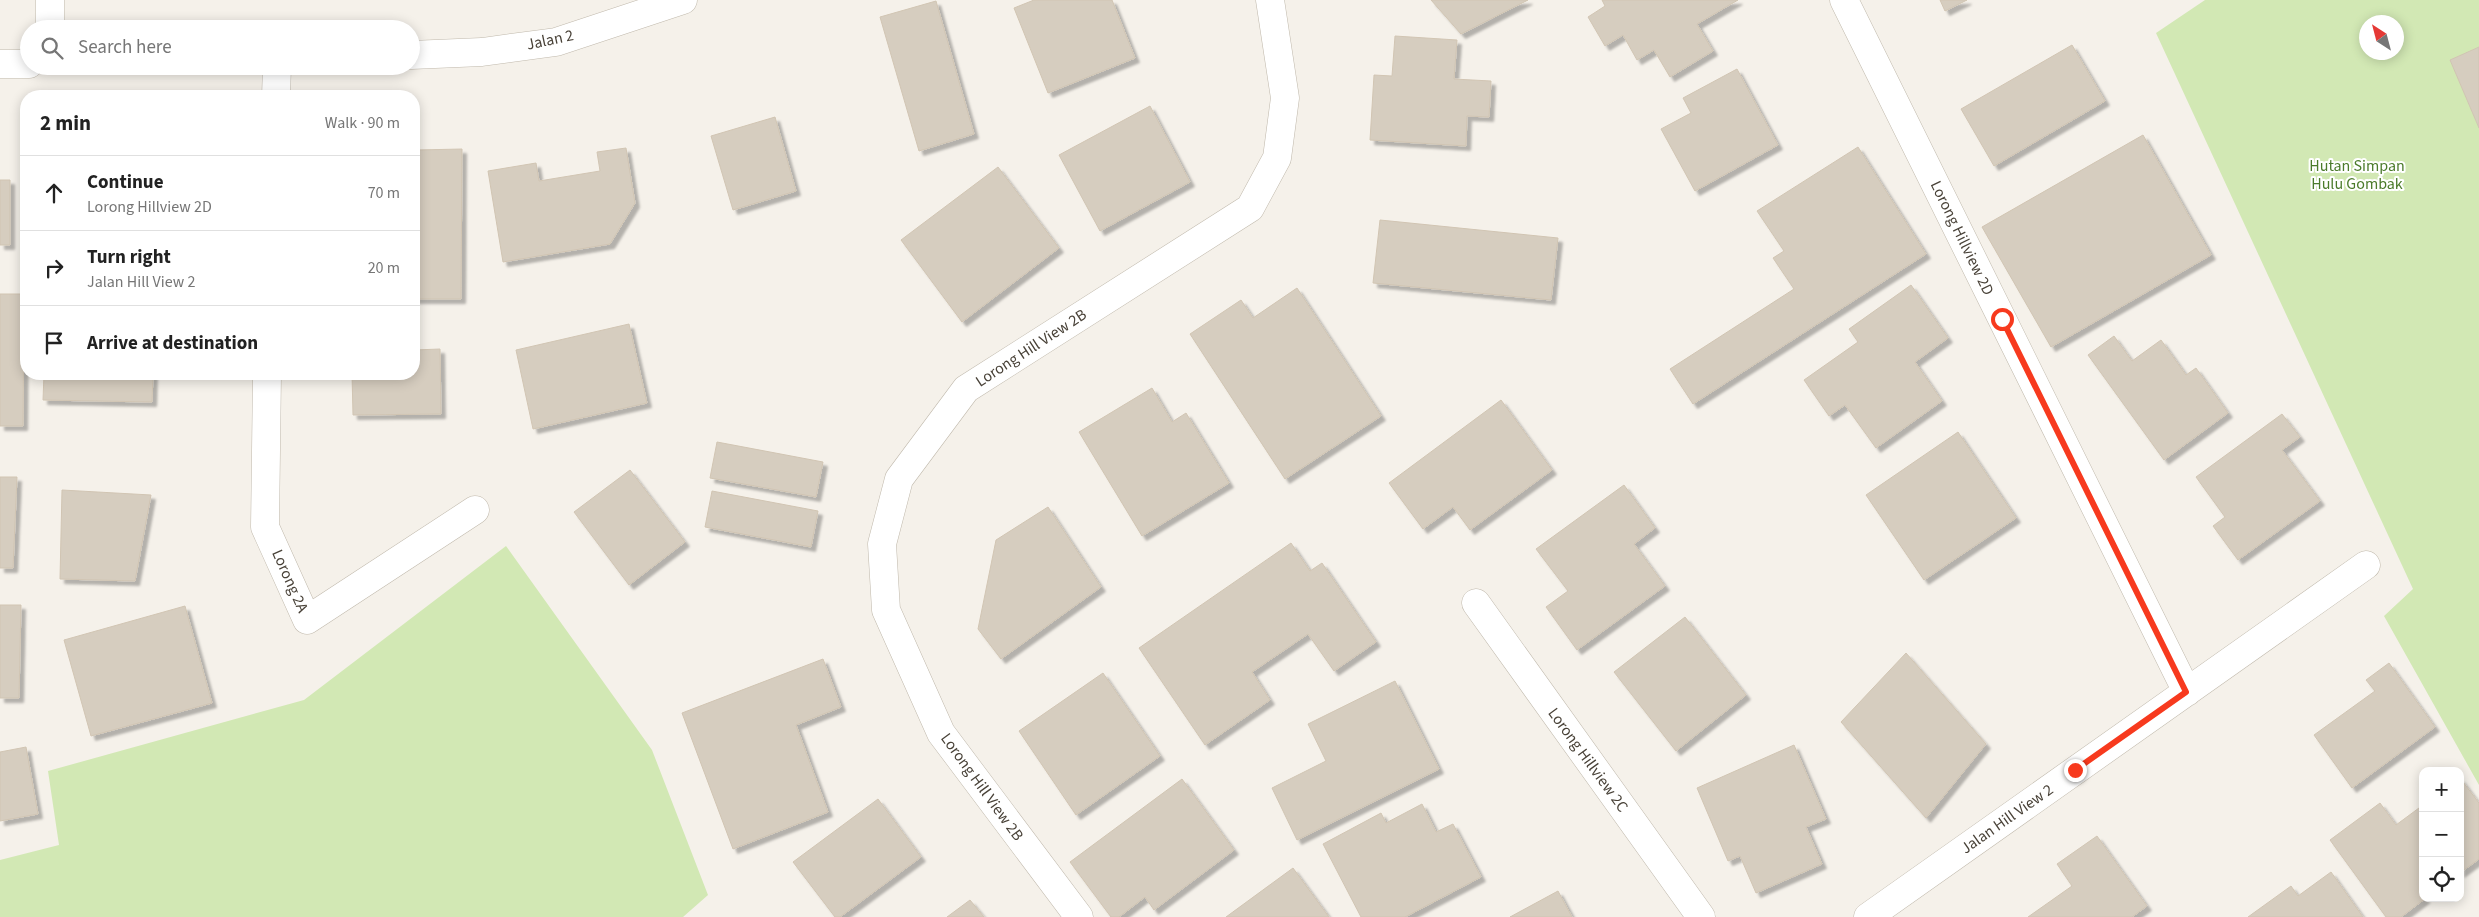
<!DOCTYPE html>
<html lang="en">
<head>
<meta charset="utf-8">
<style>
	:root { --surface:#fff; --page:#f6f6f6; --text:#222; --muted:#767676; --line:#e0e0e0 }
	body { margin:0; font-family:"Source Sans 3",sans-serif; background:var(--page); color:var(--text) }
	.controls { position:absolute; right:15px; bottom:15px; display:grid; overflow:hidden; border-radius:10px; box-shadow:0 2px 12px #0003 }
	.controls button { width:45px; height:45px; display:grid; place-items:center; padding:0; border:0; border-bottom:1px solid var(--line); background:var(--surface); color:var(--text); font:25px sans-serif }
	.compass { position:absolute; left:2359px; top:15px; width:45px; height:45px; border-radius:50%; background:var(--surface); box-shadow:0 2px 12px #0003; rotate:324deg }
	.stop { position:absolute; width:15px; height:15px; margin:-11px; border:4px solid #f73a1e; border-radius:50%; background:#fff }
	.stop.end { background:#f73a1e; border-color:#fff; box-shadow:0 1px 5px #0008 }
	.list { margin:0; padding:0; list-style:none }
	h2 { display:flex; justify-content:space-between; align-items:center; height:65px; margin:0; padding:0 20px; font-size:21px }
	h2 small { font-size:16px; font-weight:400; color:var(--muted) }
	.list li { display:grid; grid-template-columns:32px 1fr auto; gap:15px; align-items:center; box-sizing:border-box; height:75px; padding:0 20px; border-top:1px solid var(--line) }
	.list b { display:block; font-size:19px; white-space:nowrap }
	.list p { margin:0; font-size:16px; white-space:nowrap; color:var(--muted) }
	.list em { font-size:16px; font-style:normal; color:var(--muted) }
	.icon { flex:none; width:28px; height:28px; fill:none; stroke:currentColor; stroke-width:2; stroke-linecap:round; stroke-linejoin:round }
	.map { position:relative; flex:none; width:2479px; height:917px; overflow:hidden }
	.search { position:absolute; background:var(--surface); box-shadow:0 2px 12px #0003; left:20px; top:20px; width:400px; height:55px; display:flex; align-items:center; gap:12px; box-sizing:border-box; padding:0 18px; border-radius:28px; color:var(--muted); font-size:19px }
	.panel { position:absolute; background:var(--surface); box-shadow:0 2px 12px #0003; left:20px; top:90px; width:400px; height:290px; border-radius:20px }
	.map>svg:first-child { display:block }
	.green { fill:#d2e8b4; fill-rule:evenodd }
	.building { fill:#d6cdbf; stroke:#d1c5b3; filter:url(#shadow) }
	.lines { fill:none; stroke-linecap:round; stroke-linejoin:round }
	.minor-casing { stroke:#c0b9ac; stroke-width:29 }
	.minor { stroke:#fff; stroke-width:28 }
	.route { stroke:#f73a1e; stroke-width:6 }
	.labels { text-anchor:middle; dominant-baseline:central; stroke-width:4; stroke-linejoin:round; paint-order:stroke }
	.street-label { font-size:16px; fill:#494238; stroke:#fff }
	.park-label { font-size:16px; fill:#4b7b2b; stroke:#fff }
</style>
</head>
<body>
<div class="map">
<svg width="2479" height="917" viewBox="0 0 2479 917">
	<defs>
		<filter id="shadow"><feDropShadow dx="4.5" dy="4.5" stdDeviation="1" flood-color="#0004"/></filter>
	</defs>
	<rect width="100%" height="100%" fill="#f5f1ea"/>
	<path class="green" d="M2205,0H2479V785L2384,616L2413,589L2156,33ZM2366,22H2396V52H2366Z
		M506,546L652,750L708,895L683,917H0V860L59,845L48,771L304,700Z"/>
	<path class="building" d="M1034,0H1112L1135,58L1048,93L1014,8Z
		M1431,0H1528L1461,34Z
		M1602,0H1738L1697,24L1713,51L1670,77L1654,50L1637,60L1623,35L1605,46L1588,17L1605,6Z
		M1940,0H1967L1945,11Z
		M936,1L974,134L919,151L880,17Z
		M1395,36L1457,40L1454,79L1491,81L1489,117L1467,116L1466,146L1370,140L1374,75L1392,76Z
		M2072,45L2105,101L1994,166L1961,109Z
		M2479,47V128L2450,60Z
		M1737,69L1778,145L1695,191L1661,129L1691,113L1683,98Z
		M1150,106L1190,182L1100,231L1059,155Z
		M775,117L796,191L733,210L711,136Z
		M2143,135L2211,255L2051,347L1982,227Z
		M1858,147L1926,254L1693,404L1670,369L1794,289L1773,258L1784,251L1757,211Z
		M626,148L635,203L610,244L503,262L488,171L536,163L539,181L600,171L597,152Z
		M462,149L461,299H414L416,150Z
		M998,167L1059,248L962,322L901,240Z
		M0,180H10V245H0Z
		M1380,220L1558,238L1551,300L1373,283Z
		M1911,285L1948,338L1915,362L1942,401L1876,448L1845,405L1829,416L1804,380L1858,342L1849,329Z
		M1297,288L1381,416L1285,479L1190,334L1241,300L1253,318Z
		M0,294H24L23,426H0Z
		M629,324L647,403L533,429L516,350Z
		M2114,336L2132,361L2161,340L2186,375L2196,368L2228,413L2164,460L2088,355Z
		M440,349L441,414L353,415L352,374H414V350Z
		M44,374H153L152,402L43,400Z
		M1152,388L1172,422L1186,413L1229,483L1142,536L1079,432Z
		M1501,400L1552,470L1470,530L1453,507L1423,529L1389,483Z
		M2282,414L2300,437L2282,450L2320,501L2238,560L2213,526L2225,517L2196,477Z
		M1958,432L2016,518L1924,580L1866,495Z
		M717,442L823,462L816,497L710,478Z
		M630,470L685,542L629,585L574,512Z
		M0,477H17L13,568H0Z
		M1624,485L1655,528L1634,544L1665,586L1577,650L1546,607L1568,591L1536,549Z
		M62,490L151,495L135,581L60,579Z
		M712,491L818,511L811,547L705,527Z
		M1048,507L1101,587L1001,659L978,629L996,540Z
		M1291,543L1310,571L1322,563L1376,642L1334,671L1308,634L1252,672L1270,700L1205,745L1139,648Z
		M0,605H21L19,698H0Z
		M185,606L212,703L91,736L64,640Z
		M1685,617L1746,695L1676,751L1614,672Z
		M1906,653L1986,744L1926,818L1841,722Z
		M823,659L841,707L796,725L828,812L733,849L682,713Z
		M2389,663L2435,727L2352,788L2314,735L2375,691L2366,680Z
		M1103,673L1160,756L1076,815L1019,731Z
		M1395,681L1439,769L1297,840L1272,788L1326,761L1308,724Z
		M1794,745L1826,819L1806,827L1822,864L1756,893L1740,856L1728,861L1697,788Z
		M26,747L38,814L0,821V752Z
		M2460,778L2479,803V859L2460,873Z
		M1182,779L1234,850L1154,910L1145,897L1119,917H1111L1070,862Z
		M878,799L921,857L840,917H835L793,862Z
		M2380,803L2396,825L2423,805V898H2426L2401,917H2386L2330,840Z
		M1422,804L1436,832L1453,824L1481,877L1405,917H1361L1323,844L1381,813L1386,823Z
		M2097,836L2147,906L2132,917H2028L2072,886L2057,864Z
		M1293,868L1329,917H1226Z
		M2331,872L2363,917H2248L2291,886L2298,896Z
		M1558,891L1572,917H1510Z
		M970,900L984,917H947Z"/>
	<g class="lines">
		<defs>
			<path id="minor" d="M50,0V29
				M1844,0L2187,692
				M411,55L482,52L556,42L683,0
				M0,64H29
				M276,96L277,66
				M267,374L265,527L307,620L475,510
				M1476,603L1701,917
				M1079,917L941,733L886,610L882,544L899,479L966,389L1250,208L1277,158L1285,98L1270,0
				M1868,917L2366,565"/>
		</defs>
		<use href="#minor" class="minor-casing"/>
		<use href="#minor" class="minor"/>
	</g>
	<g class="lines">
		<path class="route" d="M2002,319L2186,692L2075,770"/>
	</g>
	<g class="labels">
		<g class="street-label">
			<text transform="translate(550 40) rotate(-12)">Jalan 2</text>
			<text transform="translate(1962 238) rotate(64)">Lorong Hillview 2D</text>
			<text transform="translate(1031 348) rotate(-33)">Lorong Hill View 2B</text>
			<text transform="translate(290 581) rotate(66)">Lorong 2A</text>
			<text transform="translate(1588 760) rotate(54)">Lorong Hillview 2C</text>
			<text transform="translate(982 787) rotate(54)">Lorong Hill View 2B</text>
			<text transform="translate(2007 819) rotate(-35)">Jalan Hill View 2</text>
		</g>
		<g class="park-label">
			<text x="2357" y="166">Hutan Simpan<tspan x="2357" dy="18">Hulu Gombak</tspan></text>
		</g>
	</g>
</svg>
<div class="controls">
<button>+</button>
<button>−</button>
<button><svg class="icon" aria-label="locate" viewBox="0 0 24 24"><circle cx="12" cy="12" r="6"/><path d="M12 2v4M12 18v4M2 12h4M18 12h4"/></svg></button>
</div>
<svg class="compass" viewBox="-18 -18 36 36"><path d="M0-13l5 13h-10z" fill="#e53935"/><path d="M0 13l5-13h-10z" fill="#767676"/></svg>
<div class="stop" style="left:2002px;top:319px"></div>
<div class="stop end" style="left:2075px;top:770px"></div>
<div class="search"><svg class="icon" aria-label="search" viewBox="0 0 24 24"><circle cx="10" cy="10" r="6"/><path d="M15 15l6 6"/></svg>Search here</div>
<section class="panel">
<h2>2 min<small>Walk · 90 m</small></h2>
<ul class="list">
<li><svg class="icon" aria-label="ahead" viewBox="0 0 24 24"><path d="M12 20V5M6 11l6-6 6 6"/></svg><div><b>Continue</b><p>Lorong Hillview 2D</p></div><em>70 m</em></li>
<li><svg class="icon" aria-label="right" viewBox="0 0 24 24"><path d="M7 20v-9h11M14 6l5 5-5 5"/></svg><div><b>Turn right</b><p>Jalan Hill View 2</p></div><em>20 m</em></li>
<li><svg class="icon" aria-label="arrive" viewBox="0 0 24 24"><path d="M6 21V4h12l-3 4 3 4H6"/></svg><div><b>Arrive at destination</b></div></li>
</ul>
</section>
</div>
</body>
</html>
